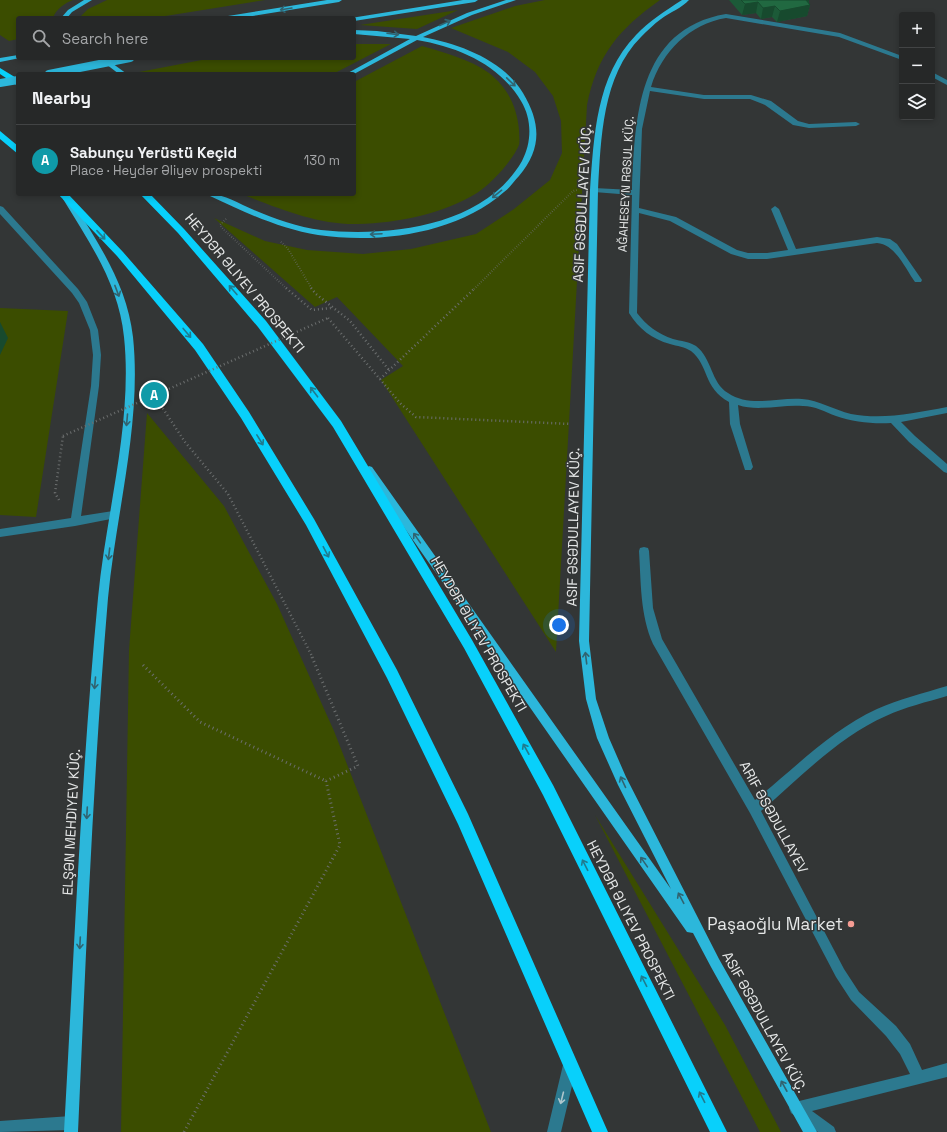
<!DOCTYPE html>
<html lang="en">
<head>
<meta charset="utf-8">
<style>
	:root { --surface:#262828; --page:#323434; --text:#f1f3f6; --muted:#a4a6a8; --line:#424445; --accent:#95b2f1 }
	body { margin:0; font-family:"Space Grotesk",sans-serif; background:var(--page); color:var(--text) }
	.controls { position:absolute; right:12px; top:12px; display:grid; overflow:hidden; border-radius:4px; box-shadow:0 2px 6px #0003 }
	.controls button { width:36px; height:36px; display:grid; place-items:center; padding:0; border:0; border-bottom:1px solid var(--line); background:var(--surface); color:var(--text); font:20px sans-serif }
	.you { position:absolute; left:559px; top:625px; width:14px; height:14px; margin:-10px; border:3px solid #fff; border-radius:50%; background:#1a73e8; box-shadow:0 0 0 6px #1a73e833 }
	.badge { display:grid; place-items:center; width:26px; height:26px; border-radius:50%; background:var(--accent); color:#fff; font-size:13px; font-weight:700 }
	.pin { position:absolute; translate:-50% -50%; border:2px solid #fff; box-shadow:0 1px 4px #0006 }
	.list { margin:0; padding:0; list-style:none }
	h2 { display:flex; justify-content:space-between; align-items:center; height:52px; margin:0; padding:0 16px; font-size:17px }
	h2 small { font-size:13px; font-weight:400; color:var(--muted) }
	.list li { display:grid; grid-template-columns:26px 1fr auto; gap:12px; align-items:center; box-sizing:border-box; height:72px; padding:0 16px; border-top:1px solid var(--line) }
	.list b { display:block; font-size:15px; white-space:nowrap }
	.list p { margin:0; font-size:13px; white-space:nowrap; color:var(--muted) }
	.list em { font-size:13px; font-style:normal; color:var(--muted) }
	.icon { flex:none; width:22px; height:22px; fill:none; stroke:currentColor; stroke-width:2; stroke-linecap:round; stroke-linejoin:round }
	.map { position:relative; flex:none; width:947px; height:1132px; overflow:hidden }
	.search { position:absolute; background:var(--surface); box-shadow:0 2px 6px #0003; left:16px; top:16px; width:340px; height:44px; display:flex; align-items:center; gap:10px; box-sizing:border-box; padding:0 14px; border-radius:4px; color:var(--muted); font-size:15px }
	.panel { position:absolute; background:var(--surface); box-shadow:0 2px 6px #0003; left:16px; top:72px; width:340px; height:124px; border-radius:4px }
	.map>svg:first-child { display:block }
	.green { fill:#3b4d00 }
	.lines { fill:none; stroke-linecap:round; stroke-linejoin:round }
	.path-far2 { stroke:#6c6f6f; stroke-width:2; stroke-dasharray:0.5 2; stroke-linecap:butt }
	.path-far1 { stroke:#6c6f6f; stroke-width:2.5; stroke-dasharray:1 3; stroke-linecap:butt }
	.path { stroke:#6c6f6f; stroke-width:3; stroke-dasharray:1 3.5; stroke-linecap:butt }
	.minor { fill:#2c798f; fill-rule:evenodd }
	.major { fill:#2cb7db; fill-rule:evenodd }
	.highway { fill:#08d0fb; fill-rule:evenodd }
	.path-bridge { stroke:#6c6f6f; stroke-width:2.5; stroke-dasharray:1 3; stroke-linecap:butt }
	.major-bridge { stroke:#2cb7db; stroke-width:8 }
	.wall { fill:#1c5a38 }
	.shaded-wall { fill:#174a2e }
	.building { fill:#216941; stroke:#174a2e }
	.oneway { stroke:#316370 }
	.oneway2 { stroke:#207b8f }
	.oneway3 { stroke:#aec6cd }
	.poi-dot { fill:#f59c93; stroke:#333636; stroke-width:1.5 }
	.labels { text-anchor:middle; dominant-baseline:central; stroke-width:3; stroke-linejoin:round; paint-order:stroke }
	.far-street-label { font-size:12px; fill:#e5e7e7; stroke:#333636 }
	.street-label { font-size:14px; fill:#e5e7e7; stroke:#333636 }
	.near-poi-label { font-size:17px; fill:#e5e7e7; stroke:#333636; text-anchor:end }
</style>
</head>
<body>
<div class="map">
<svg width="947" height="1132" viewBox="0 0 947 1132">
	<rect width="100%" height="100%" fill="#333636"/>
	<path class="green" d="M0,0H73C65,3 56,9 53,18H18V39L9,41L0,35Z
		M107,0H265L153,18H79L88,9Z
		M545,0H660C619,29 597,55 587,105L556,652L381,380L403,366L337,297L315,307L214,218L265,241L307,250L363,254L411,249L476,234L514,209L550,180L562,153L561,121L553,96L535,72L508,52L451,28L515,6Z
		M458,10L417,29L360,25Z
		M354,44H391L333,74L134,73L212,58H354Z
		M422,46C446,53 469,59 489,73C508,88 517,107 519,130C519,135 520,141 519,145C513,160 491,184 477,193C443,214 398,223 358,224C317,225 278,208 241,194H354V82Z
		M0,308L68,311L36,517L0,515Z
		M147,413L224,506L277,604L334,731L491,1132H121L129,650Z
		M595,815L725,1025L781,1132H760Z"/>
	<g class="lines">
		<path class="path-far2" d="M226,219L220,225L222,228L287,289
			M281,242L288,249L312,289
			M474,289L573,191L577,190"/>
		<path class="path-far1" d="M286,288L312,310L331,308
			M311,288L316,294L350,321L389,370
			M328,318L401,404L416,417L571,424
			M380,379L475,288
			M154,395L185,442L228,494L313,658
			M59,500L55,493L63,436"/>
		<path class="path" d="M312,657L358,766L326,781
			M143,665L200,722L326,781
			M184,1132L340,845L326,781"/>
		<path class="minor" d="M726,14L840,33L902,56V60L839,37L726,18C690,24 662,51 651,87L704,95H751L771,101L798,121L809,124L856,122L860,124L856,126L809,128L793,125L765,105L750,99H704L650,91L642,129L639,208L676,217L737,250L748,253H767L788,250L771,209L775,206L779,209L796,249L877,237L890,239L897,244L922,280L921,282H915C905,268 895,244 877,243L767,259H748L731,254L670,221L639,213L637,313C646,325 658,334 673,339C681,341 690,342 696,346C712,358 711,383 728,393C750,408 778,397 802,399C819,400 834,410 851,414C883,420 915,413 947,407V413L901,422L915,436L947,464V473L944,472L909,442L891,423C872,424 853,422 836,416C825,412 815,406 803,406C782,404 759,412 738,405L740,424L753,467L751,470H745L730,424L729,402C703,388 709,365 691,351C685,347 677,346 670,344C652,339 639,329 629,313L632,195L594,192L590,190L594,188L632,190C635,119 637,29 726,14Z
			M932,72L947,80V85L932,77Z
			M0,206L3,207L78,289L87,302L98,330L101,355L99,386L81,516L113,511L116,512L118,515L116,518L75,526L0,537V529L71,518L91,386L93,355L90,330L79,303L72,293L0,214Z
			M644,547L648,548L649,551L653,608L662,639L755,800C794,769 831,730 877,709C899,699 924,693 947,686V696C927,702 905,707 886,716C838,737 800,778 761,811L844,969L859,992L896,1026L910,1044L922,1070L947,1063V1077L812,1111L834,1127L836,1132H818L791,1113L789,1108L791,1103L910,1074L900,1054L886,1036L851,1000L836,977L750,813L653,644C640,615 641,582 639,551L640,548Z
			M570,1058L575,1060L577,1065L561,1132H547L563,1065L565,1060Z
			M71,1116L76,1118L78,1123L76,1128L71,1130L0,1132V1121Z"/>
		<path class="major" d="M84,0H92L72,12L67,18H61L68,10Z
			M327,0H342L339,2L240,18H225L228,16Z
			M463,0H478L475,2L354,21V18H351Z
			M506,0H516L472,15L423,37C460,44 503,60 523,93C541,123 542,149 519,176C514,181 510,188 504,192C456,234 380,244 318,235C280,229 244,212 210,196L209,194C225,194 239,204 254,210C275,219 298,227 321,230C388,237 484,227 522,161C532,142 532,119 521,101C499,64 458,47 417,40L354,74H346L410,39L354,34V30L377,31L416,36L467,13Z
			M682,0H689C682,8 670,12 661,19C654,24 647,31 641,37C602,76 601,139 598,190L589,641L596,699L609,738L626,777L719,959L817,1132H803L711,967L693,933L687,932L364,470L369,466L372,467L671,889L618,785L597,738L586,699L579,641L590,190C594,136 596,76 636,35C649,21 665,11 682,0Z
			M18,55V58H20L0,62V58Z
			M98,58H105L127,74H119Z
			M64,197H67L71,199C98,243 127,284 133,337C142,422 116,513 108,598C93,776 86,954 78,1132H64C74,954 81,776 98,598C106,513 133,423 124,337C119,285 90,243 63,199Z"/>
		<path class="highway" d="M0,68L18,79V86L0,74Z
			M0,131L18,146V154L0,139Z
			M58,194H68L123,252L203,344L249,412L314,519L397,670L468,814L608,1132H592L458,824L387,678L306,525L241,418L195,350L117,256Z
			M140,194H150L184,229L266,321L341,421L472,640L553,785L727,1132H710L543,795L464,648L333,427L258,327L178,233Z"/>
		<path class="path-bridge" d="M63,436L328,318"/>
		<path class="major-bridge" d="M49,74L130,58
			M0,83L18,80"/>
	</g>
	<path class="wall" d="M729,0H809V3L810,5L807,16L777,22L772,17L761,19L756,13L742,15Z"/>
	<path class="shaded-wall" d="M804,0H809L808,5H810L807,16L777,22L780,11Z
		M758,2L756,13L742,15L745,4Z
		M775,6L772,17L761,19L763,8Z
		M0,322L8,338L0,355Z"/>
	<path class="building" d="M741,0H806L810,5L780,11L775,6L763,8L758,2L745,4Z"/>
	<defs><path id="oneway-shaft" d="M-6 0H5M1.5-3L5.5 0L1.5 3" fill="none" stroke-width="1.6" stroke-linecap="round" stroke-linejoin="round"/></defs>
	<g class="oneway">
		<use href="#oneway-shaft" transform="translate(286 9) rotate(171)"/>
		<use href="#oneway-shaft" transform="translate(445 23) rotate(-24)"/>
		<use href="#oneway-shaft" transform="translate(393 34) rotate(7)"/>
		<use href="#oneway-shaft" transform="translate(511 82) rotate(44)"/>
		<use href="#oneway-shaft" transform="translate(497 194) rotate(141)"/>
		<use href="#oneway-shaft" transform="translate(376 234) rotate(177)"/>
		<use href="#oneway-shaft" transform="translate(117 291) rotate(69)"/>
		<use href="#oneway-shaft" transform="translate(127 420) rotate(95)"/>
		<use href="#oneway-shaft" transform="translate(417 538) rotate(-125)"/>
		<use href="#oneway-shaft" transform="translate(109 554) rotate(97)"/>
		<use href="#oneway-shaft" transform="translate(586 658) rotate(-97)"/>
		<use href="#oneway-shaft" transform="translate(95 683) rotate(95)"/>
		<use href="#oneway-shaft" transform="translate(623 782) rotate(-115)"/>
		<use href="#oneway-shaft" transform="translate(87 813) rotate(93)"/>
		<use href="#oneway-shaft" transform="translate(644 862) rotate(-125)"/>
		<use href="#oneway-shaft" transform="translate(681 898) rotate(-118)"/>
		<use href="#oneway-shaft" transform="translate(80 943) rotate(93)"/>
		<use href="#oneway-shaft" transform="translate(784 1086) rotate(-119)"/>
	</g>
	<g class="oneway2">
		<use href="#oneway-shaft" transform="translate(101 235) rotate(47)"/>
		<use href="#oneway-shaft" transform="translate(233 290) rotate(-131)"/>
		<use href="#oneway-shaft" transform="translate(187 333) rotate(50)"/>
		<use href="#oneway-shaft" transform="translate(314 392) rotate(-127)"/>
		<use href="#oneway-shaft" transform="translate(260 440) rotate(58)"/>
		<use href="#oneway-shaft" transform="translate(326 552) rotate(62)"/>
		<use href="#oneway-shaft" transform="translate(526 749) rotate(-119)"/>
		<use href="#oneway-shaft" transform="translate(585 865) rotate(-117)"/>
		<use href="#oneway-shaft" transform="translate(644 981) rotate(-117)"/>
		<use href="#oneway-shaft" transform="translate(702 1097) rotate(-117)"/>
	</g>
	<use class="oneway3" href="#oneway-shaft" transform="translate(562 1098) rotate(104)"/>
	<circle class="poi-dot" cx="851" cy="924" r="4"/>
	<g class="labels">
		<g class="far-street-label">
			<text transform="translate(626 184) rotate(-87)">AĞAHESEYN RƏSUL KÜÇ.</text>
		</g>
		<g class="street-label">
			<text transform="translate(582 203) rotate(-87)">ASIF ƏSƏDULLAYEV KÜÇ.</text>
			<text transform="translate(245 283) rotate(50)">HEYDƏR ƏLIYEV PROSPEKTI</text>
			<text transform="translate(573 527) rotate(-89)">ASIF ƏSƏDULLAYEV KÜÇ.</text>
			<text transform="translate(479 634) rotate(60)">HEYDƏR ƏLIYEV PROSPEKTI</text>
			<text transform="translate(774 817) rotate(61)">ARIF ƏSƏDULLAYEV</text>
			<text transform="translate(71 822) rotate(-87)">ELŞƏN MEHDIYEV KÜÇ.</text>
			<text transform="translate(631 920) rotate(63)">HEYDƏR ƏLIYEV PROSPEKTI</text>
			<text transform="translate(765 1022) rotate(61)">ASIF ƏSƏDULLAYEV KÜÇ.</text>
		</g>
		<g class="near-poi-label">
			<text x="843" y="924">Paşaoğlu Market</text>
		</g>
	</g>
</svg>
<div class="controls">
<button>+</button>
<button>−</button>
<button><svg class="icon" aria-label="layers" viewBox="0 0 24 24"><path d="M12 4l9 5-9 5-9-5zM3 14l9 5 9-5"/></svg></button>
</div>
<div class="you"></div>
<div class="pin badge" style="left:154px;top:395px;background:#0f9aa8">A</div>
<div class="search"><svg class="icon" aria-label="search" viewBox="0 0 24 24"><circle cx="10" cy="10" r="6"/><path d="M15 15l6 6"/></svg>Search here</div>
<section class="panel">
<h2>Nearby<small></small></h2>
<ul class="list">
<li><span class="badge" style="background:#0f9aa8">A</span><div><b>Sabunçu Yerüstü Keçid</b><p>Place · Heydər Əliyev prospekti</p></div><em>130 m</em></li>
</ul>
</section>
</div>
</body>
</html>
